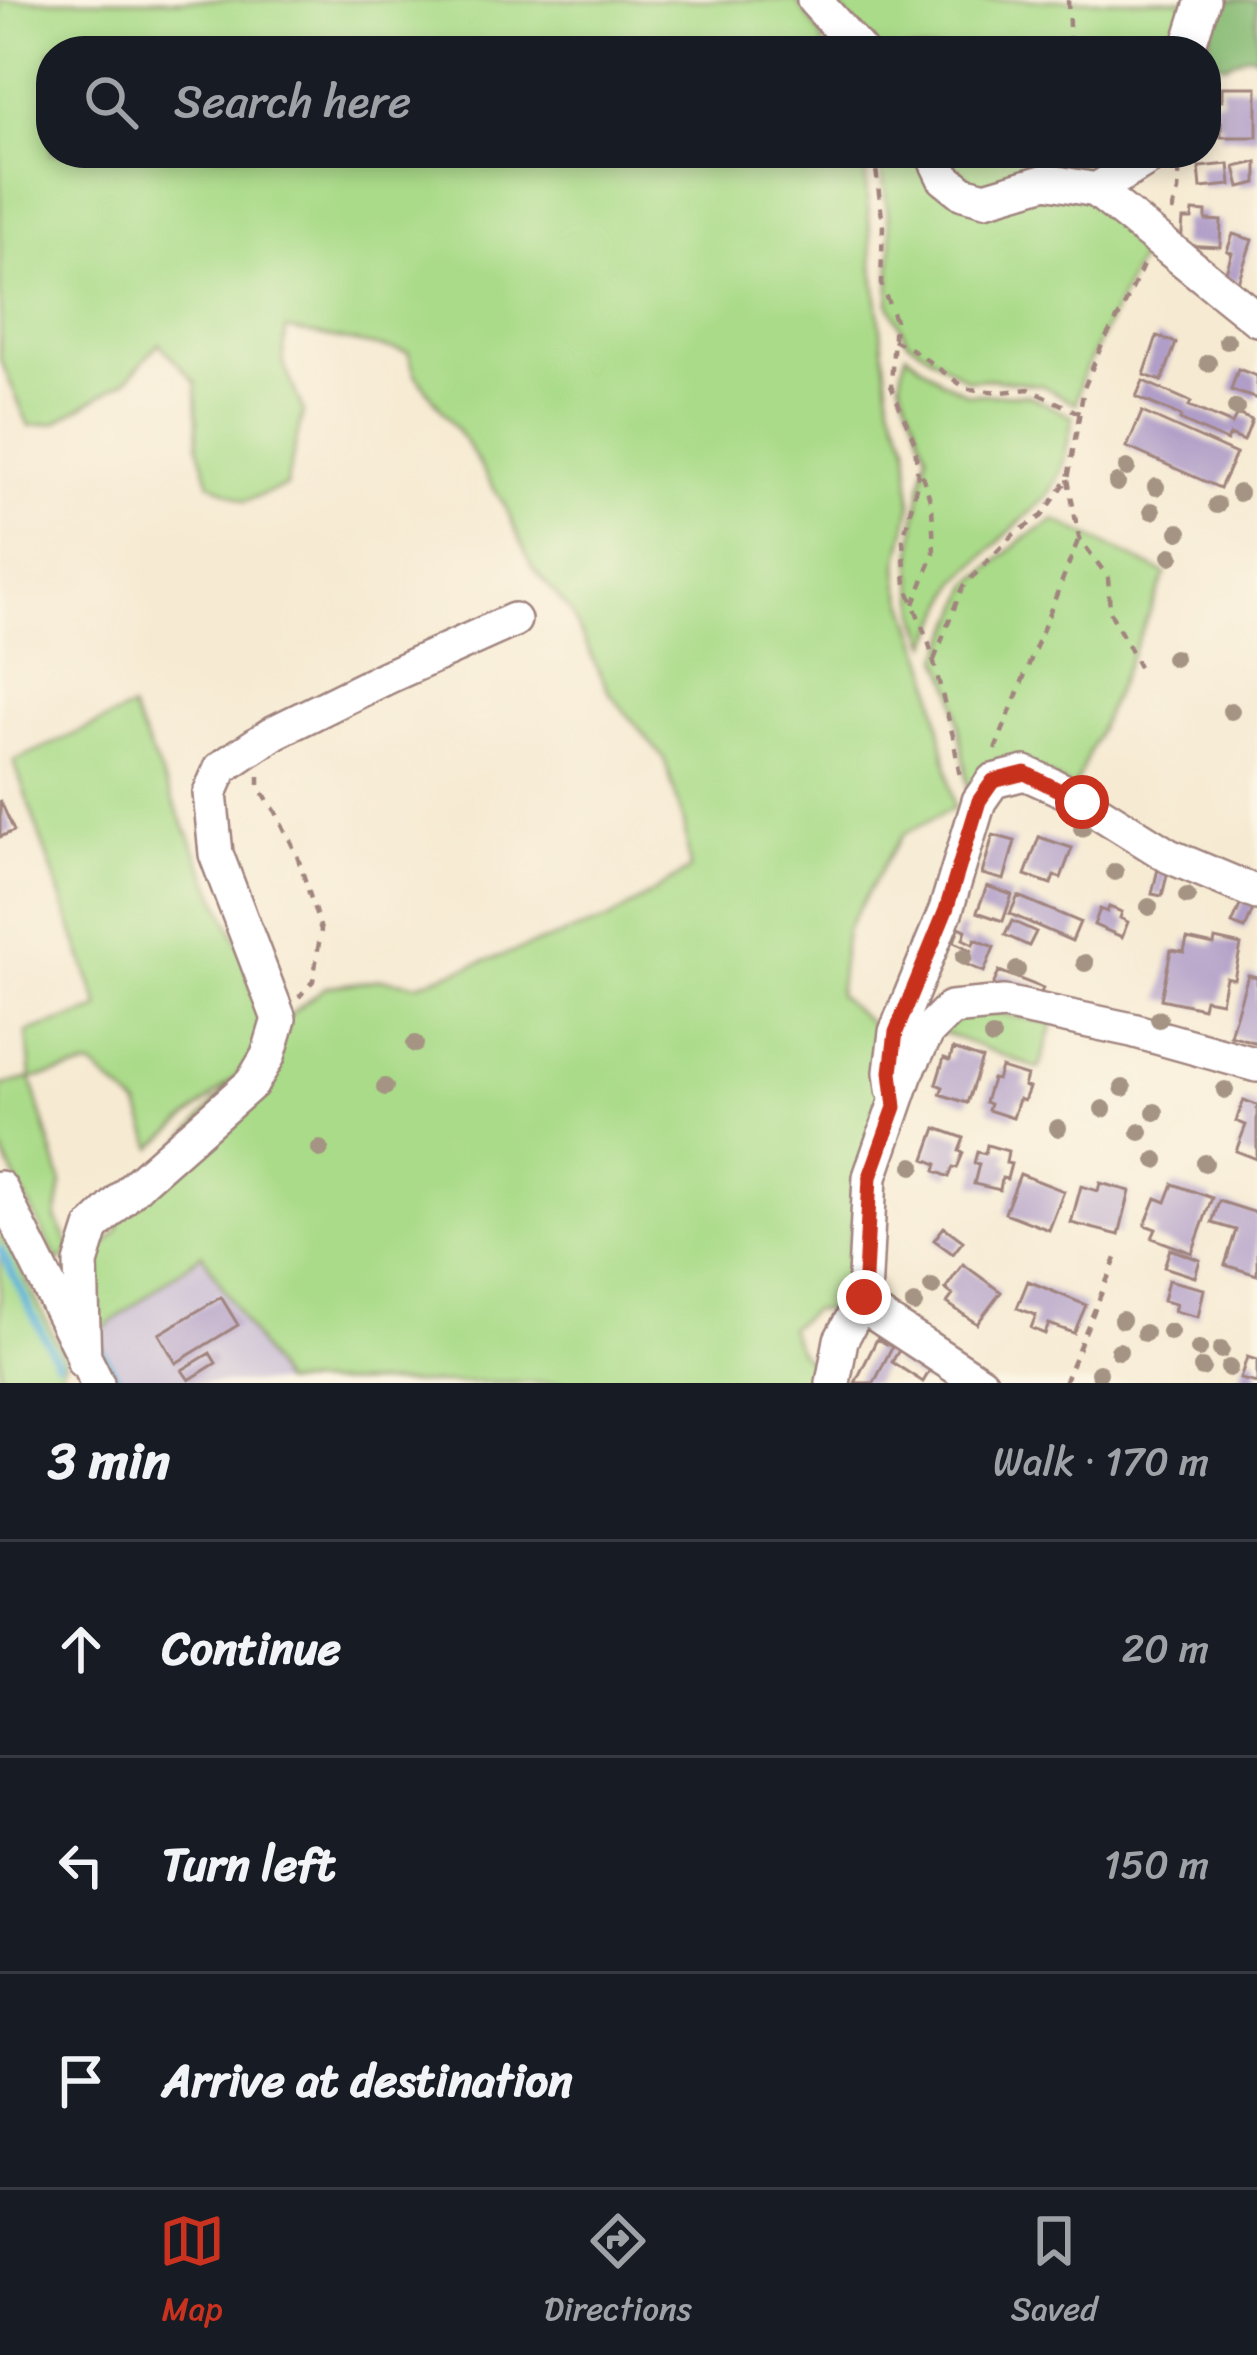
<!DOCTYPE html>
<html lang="en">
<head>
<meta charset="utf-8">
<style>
	:root { --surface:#171b24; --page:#242831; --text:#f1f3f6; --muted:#9ea1a6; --line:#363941; --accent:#c8321e }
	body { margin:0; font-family:Sriracha,sans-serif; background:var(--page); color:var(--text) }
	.stop { position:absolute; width:36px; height:36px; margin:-27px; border:9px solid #c8321e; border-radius:50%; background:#fff }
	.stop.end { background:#c8321e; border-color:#fff; box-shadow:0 3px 12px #0008 }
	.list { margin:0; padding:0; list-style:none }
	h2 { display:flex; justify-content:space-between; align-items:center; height:156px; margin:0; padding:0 48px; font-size:51px }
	h2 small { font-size:39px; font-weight:400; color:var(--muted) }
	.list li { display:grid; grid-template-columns:78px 1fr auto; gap:36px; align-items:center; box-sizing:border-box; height:216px; padding:0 48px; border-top:3px solid var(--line) }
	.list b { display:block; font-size:45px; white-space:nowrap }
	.list em { font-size:39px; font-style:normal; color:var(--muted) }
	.icon { flex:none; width:66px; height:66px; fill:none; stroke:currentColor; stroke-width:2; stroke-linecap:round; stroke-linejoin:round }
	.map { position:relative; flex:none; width:1257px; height:1383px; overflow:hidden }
	.search { position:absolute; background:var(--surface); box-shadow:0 6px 18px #0003; left:36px; right:36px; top:36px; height:132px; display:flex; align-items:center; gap:30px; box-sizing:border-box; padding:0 42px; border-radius:48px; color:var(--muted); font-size:45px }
	.sheet { height:804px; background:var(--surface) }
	nav { display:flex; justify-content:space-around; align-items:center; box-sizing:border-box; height:168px; border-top:3px solid var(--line); background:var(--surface); font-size:33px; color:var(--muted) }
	nav a { display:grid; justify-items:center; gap:6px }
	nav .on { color:var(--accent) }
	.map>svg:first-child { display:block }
	.industrial { fill:#cbbfd5 }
	.green { fill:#aadb89; stroke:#7a7d5a; stroke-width:3 }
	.forest { fill:#87bb75; stroke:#686d50; stroke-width:3 }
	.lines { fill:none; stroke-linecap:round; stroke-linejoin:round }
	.stream { stroke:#58b1d6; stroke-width:8 }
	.building { fill:#b19ec8 }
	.minor-casing { stroke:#a0847e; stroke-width:38 }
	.path { stroke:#a0847e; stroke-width:4.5; stroke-dasharray:9 9; stroke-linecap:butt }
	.minor { stroke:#fff; stroke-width:33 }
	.tree { fill:#a59483 }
	.route { stroke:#c8321e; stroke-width:15 }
</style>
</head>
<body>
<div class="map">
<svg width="1257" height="1383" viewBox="0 0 1257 1383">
	<rect width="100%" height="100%" fill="#fcf5e5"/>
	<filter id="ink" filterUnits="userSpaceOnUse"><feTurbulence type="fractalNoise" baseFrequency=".00833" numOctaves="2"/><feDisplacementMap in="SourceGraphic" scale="24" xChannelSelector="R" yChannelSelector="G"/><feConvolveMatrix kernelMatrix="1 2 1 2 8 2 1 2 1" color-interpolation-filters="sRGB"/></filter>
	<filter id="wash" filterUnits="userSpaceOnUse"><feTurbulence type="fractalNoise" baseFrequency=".004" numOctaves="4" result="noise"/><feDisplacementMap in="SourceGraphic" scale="48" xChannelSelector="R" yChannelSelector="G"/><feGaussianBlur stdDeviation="2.7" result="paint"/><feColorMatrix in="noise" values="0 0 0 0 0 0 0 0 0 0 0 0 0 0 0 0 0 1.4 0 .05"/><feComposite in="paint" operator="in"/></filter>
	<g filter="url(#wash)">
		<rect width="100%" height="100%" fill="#f6ead2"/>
		<path class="industrial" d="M202,1253L282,1383H112L88,1340Z"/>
		<path class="green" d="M0,0H796L820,34L826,51H51V153H860L865,170L872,257L890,402L908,444L911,506L898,565L900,587L930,672L954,808L904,834L886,861L846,930L838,995L885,1036L883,1106L865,1154L849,1245L843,1311L812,1310L789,1328L798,1350L821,1375L818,1383H282L202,1254L88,1340L98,1252L119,1229V1215L288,1016L326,987L382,979L417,984L610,919L690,869L684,822L664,759L609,692L570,611L532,567L505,506L463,438L415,374L408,352L286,329L283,362L303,411L286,486L245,501L210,483L198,446L196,383L159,343L127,380L55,423L29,426L0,359Z
			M834,0H1196L1180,51H874Z
			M876,153H924L936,182L1053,189L1083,195L1146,245L1081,379L1076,404L1041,385L991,379L967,380L907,340L889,303L892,244L883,179Z
			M943,153H1139L1102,173C1055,158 1022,173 978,189Z
			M906,353L941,380L968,394L1028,395L1073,417L1062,471L1048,495L958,581L929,644L919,619L912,567L915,526L927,453L900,381Z
			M1055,520L1166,574L1074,788L1030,767L970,803L954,693L940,658L971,584L1022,540Z
			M131,709L242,952L263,1030L247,1067L153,1148L139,1107L91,1066L31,1079L62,1184L56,1219L72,1250L58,1262L0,1148V1086L31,1078L27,1032L100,1009L14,761Z
			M973,1009L1053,1023L1039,1069L938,1031Z
			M0,1226L65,1359L57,1383H0Z"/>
		<path class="forest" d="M1217,0H1257V57L1249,54L1225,65L1206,58Z"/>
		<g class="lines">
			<path class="stream" d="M0,1249L57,1362
				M97,1343L120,1383"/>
		</g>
		<g id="blocks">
			<path class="building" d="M1222,87H1257V137H1221V122L1214,123V100H1222Z
				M1257,162V183L1240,187L1235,167Z
				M1229,164L1231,185L1201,188L1199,167Z
				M1193,211L1206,212V220L1221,221L1220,247L1181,245L1183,219H1192Z
				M1233,234L1252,240L1238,282L1224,278L1232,253L1227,251Z
				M1157,336L1176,343L1162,381L1144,375Z
				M1238,369L1257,376V399L1231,390Z
				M1143,381L1191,402L1189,406L1232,424L1237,414L1252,420L1244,441L1230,435L1227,441L1180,420L1181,416L1136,397Z
				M1142,412L1236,454L1220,488L1127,447Z
				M0,800L14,831L0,837Z
				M993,835L1015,841L1004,880L982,874Z
				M1039,837L1072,848L1061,878L1054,876L1051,884L1025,875Z
				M1158,869L1168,871L1162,896L1152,894Z
				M987,886L1012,895L1003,921L977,912Z
				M1018,896L1080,922L1072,941L1010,914Z
				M1243,899L1255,904L1245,929L1232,924Z
				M1109,907L1122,912L1120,918L1128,922L1122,937L1094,925L1100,909L1107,912Z
				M1012,921L1036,932L1029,946L1005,935Z
				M959,927L966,930L963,939L973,944L975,939L994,947L984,972L965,964L971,950L954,942Z
				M1187,939L1214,945L1215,939L1241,945L1234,979L1226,977L1221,1002L1205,999L1203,1008L1161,999L1171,950L1184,952Z
				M999,971L1043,988L1037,1003L993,986Z
				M1248,975L1257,977V1043L1230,1035Z
				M953,1049L982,1059L967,1103L940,1094L943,1087L936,1084L944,1058L950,1060Z
				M1001,1068L1027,1076L1024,1086L1029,1088L1024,1101L1019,1099L1013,1118L988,1110L990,1104L985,1102L992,1079L997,1080Z
				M1244,1100L1257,1105V1159L1236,1151L1246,1125L1236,1121Z
				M936,1128L964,1138L959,1151L963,1153L957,1168L953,1167L949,1177L935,1171L937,1164L925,1159Z
				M987,1145L1008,1151L1006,1163L1011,1164L1007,1179L1002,1178L1000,1190L974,1184L979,1164L974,1163L977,1152L985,1154Z
				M1020,1174L1064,1191L1049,1230L1005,1213Z
				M1100,1183L1130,1191L1119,1235L1071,1223L1081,1186L1098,1191Z
				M1173,1184L1212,1198L1192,1253L1152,1238L1156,1229L1145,1225L1156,1198L1166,1202Z
				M1219,1201L1257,1213V1275L1225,1265L1236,1230L1212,1223Z
				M944,1227L963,1241L953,1254L934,1240Z
				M1170,1249L1200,1260L1195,1277L1164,1267Z
				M963,1264L1001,1292L977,1324L947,1303L953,1295L945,1289Z
				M1168,1280L1204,1289L1198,1317L1174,1311L1176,1304L1163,1301Z
				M1028,1281L1086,1305L1074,1333L1049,1324L1045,1334L1031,1328L1036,1315L1017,1308Z
				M221,1297L238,1325L176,1363L159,1334Z
				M877,1339L892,1347L874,1383H855Z
				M899,1350L930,1370L923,1382L892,1362Z
				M210,1353L216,1363L189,1380L182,1370Z
				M1247,1357L1257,1360V1383L1240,1379Z"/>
		</g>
	</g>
	<g filter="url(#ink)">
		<use href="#blocks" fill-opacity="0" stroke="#a0847e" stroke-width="3"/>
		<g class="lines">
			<defs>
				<path id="minor" d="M814,0L860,51
					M1187,51L1203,0
					M932,153L944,178L963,193L985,199L1046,181L1096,190L1257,319
					M1096,190L1146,160L1150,153
					M893,1089L891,1072L896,1032L946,910L979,801L993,781L1025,773L1067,792L1169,856L1257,893
					M0,1188L97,1383
					M860,1304L981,1383
					M84,1362L81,1263L92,1228L141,1181L252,1083L268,1056L279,1019L216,854L210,793L221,768L275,732L387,677L514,620
					M833,1383L841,1340L864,1297L870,1177L906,1073L928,1031L951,1008L1004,1003L1132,1030L1257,1065"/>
			</defs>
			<use href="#minor" class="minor-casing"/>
			<path class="path" d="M1068,0L1070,51
				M874,153L883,225L881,284L895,320L891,386L915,443L918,479L903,540L906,585L929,644L953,736L960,777
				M1172,212L1178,191L1180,159
				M893,340L913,350L967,389L1002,392L1029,389L1081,414
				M1068,479L1079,538L1108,577L1110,612L1139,667
				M914,604L934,553L932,505L919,466
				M934,660L962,588L1013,535L1042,516L1068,479L1084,388L1102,344L1122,311L1144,263
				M995,750L1079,538
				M259,776V788L276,812L297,855L321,930L313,981L299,997
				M1064,1383L1117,1256"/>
			<use href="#minor" class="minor"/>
		</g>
		<g class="tree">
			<circle cx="1227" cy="341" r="9"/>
			<circle cx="1208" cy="363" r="9"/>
			<circle cx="1236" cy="408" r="9"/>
			<circle cx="1127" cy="468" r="9"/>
			<circle cx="1117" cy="483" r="9"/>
			<circle cx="1156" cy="487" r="9"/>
			<circle cx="1239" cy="493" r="9"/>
			<circle cx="1217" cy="505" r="9"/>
			<circle cx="1152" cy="511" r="9"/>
			<circle cx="1179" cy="532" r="9"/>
			<circle cx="1171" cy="556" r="9"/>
			<circle cx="1174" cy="658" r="9"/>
			<circle cx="1231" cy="711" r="9"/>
			<circle cx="1082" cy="828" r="9"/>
			<circle cx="1115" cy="872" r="9"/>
			<circle cx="1187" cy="896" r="9"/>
			<circle cx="1149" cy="907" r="9"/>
			<circle cx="964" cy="957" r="9"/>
			<circle cx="1085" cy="963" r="9"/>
			<circle cx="1017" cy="970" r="9"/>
			<circle cx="1159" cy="1019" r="9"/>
			<circle cx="992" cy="1037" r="9"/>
			<circle cx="415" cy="1044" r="9"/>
			<circle cx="385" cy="1087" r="9"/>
			<circle cx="1123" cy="1088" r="9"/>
			<circle cx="1225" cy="1090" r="9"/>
			<circle cx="1103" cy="1109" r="9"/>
			<circle cx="1155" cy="1112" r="9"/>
			<circle cx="1058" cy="1128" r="9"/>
			<circle cx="1140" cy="1132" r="9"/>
			<circle cx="320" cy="1149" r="9"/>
			<circle cx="1156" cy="1160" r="9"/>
			<circle cx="1205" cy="1163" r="9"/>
			<circle cx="913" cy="1166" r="9"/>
			<circle cx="932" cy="1287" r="9"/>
			<circle cx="914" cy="1304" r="9"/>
			<circle cx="1122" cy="1320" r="9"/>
			<circle cx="1170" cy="1332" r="9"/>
			<circle cx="1145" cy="1333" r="9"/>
			<circle cx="1199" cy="1349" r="9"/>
			<circle cx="1221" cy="1350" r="9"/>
			<circle cx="1119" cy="1351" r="9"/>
			<circle cx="1202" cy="1368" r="9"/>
			<circle cx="1229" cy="1368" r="9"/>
			<circle cx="1099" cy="1373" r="9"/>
		</g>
	</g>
	<g class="lines" filter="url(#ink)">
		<path class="route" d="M864,1297L870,1177L895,1107L891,1072L896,1032L946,910L979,801L993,781L1025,773L1082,802"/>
	</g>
</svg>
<div class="stop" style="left:1082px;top:802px"></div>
<div class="stop end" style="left:864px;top:1297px"></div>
<div class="search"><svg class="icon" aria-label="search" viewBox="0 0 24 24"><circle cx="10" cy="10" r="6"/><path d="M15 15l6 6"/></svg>Search here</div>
</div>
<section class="sheet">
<h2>3 min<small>Walk · 170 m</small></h2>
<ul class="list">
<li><svg class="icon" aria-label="ahead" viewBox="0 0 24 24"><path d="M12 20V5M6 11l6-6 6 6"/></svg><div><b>Continue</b></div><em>20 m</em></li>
<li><svg class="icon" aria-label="left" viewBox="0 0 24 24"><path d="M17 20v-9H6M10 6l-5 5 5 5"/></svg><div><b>Turn left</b></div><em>150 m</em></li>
<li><svg class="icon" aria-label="arrive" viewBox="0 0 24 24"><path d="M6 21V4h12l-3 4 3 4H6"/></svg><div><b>Arrive at destination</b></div></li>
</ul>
</section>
<nav>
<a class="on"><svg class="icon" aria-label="map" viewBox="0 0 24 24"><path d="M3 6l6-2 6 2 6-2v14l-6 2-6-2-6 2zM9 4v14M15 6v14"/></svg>Map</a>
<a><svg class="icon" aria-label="directions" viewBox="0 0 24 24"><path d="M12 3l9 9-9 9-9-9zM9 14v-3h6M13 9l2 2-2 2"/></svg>Directions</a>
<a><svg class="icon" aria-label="saved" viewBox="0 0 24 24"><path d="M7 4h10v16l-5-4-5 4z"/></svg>Saved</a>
</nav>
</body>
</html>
